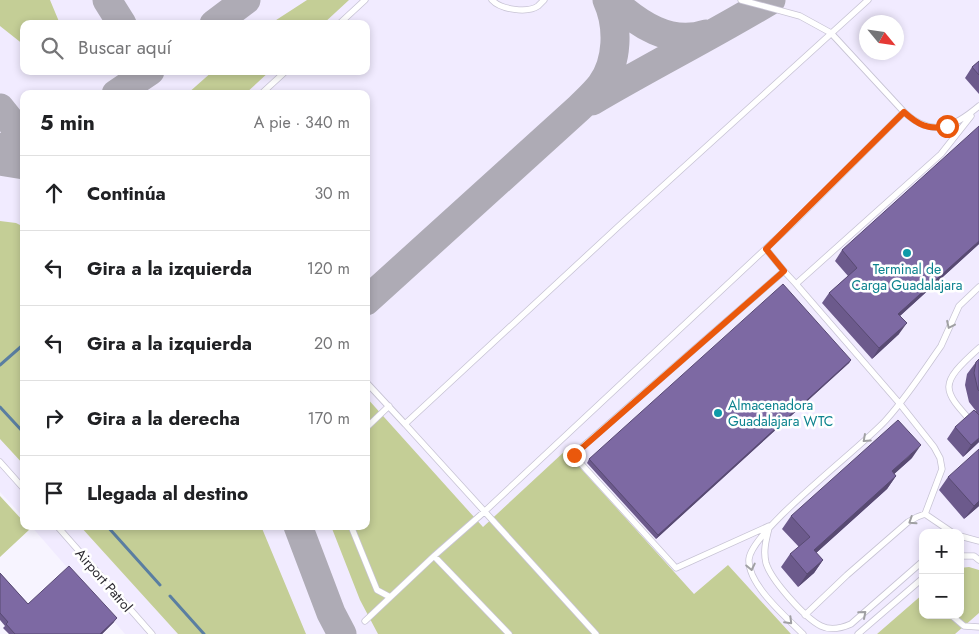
<!DOCTYPE html>
<html lang="es">
<head>
<meta charset="utf-8">
<style>
	:root { --surface:#fff; --page:#f6f6f6; --text:#202124; --muted:#757577; --line:#e0e0e0 }
	body { margin:0; font-family:Jost,sans-serif; background:var(--page); color:var(--text) }
	.controls { position:absolute; right:15px; bottom:15px; display:grid; overflow:hidden; border-radius:10px; box-shadow:0 2px 8px #0003 }
	.controls button { width:45px; height:45px; display:grid; place-items:center; padding:0; border:0; border-bottom:1px solid var(--line); background:var(--surface); color:var(--text); font:25px sans-serif }
	.compass { position:absolute; left:859px; top:15px; width:45px; height:45px; border-radius:50%; background:var(--surface); box-shadow:0 2px 8px #0003; rotate:119deg }
	.stop { position:absolute; width:15px; height:15px; margin:-11px; border:4px solid #ea580c; border-radius:50%; background:#fff }
	.stop.end { background:#ea580c; border-color:#fff; box-shadow:0 1px 5px #0008 }
	.list { margin:0; padding:0; list-style:none }
	h2 { display:flex; justify-content:space-between; align-items:center; height:65px; margin:0; padding:0 20px; font-size:21px }
	h2 small { font-size:16px; font-weight:400; color:var(--muted) }
	.list li { display:grid; grid-template-columns:32px 1fr auto; gap:15px; align-items:center; box-sizing:border-box; height:75px; padding:0 20px; border-top:1px solid var(--line) }
	.list b { display:block; font-size:19px; white-space:nowrap }
	.list em { font-size:16px; font-style:normal; color:var(--muted) }
	.icon { flex:none; width:28px; height:28px; fill:none; stroke:currentColor; stroke-width:2; stroke-linecap:round; stroke-linejoin:round }
	.map { position:relative; flex:none; width:979px; height:634px; overflow:hidden }
	.search { position:absolute; background:var(--surface); box-shadow:0 2px 8px #0003; left:20px; top:20px; width:350px; height:55px; display:flex; align-items:center; gap:12px; box-sizing:border-box; padding:0 18px; border-radius:10px; color:var(--muted); font-size:19px }
	.panel { position:absolute; background:var(--surface); box-shadow:0 2px 8px #0003; left:20px; top:90px; width:350px; height:440px; border-radius:10px }
	.map>svg:first-child { display:block }
	.built { fill:#f1ebff; fill-rule:evenodd }
	.green { fill:#c4ce96 }
	.lines { fill:none; stroke-linecap:round; stroke-linejoin:round }
	.stream { stroke:#5a7ea1; stroke-width:3 }
	.taxiway { stroke:#aeabb5; stroke-width:29 }
	.lane-casing { stroke:#c7c3d4; stroke-width:7 }
	.lane { stroke:#fff; stroke-width:5.5 }
	.wall { fill:#6c5a8c }
	.shaded-wall { fill:#584a72 }
	.building { fill:#7d69a3; stroke:#584a72 }
	.oneway { stroke:#a0a0a3 }
	.route { stroke:#ea580c; stroke-width:6 }
	.culture-dot { fill:#0f9aa8; stroke:#fff; stroke-width:2 }
	.labels { text-anchor:middle; dominant-baseline:central; stroke-width:5; stroke-linejoin:round; paint-order:stroke }
	.culture-label { font-size:14px; fill:#0d838f; stroke:#fff }
	.street-label { font-size:14px; fill:#2d2b32; stroke:#fff }
</style>
</head>
<body>
<div class="map">
<svg width="979" height="634" viewBox="0 0 979 634">
	<rect width="100%" height="100%" fill="#f7f4ff"/>
	<path class="built" d="M0,0H979V634H125L31,526H366V94H24V518L0,492ZM866,22H896V52H866ZM24,24H366V71H24ZM923,533H960V615H923Z"/>
	<path class="green" d="M0,0H50L60,24H24V45L0,26Z
		M307,0H349L323,24H270Z
		M213,71H270L245,94H187Z
		M0,221L16,223L24,227V465L0,439Z
		M366,397L483,527L565,451L694,594L728,565L791,634H378L360,600L331,526H366Z
		M0,496L24,522V526H28L30,529L0,557Z
		M80,526H261L306,634H178Z
		M969,567L979,570V613L955,634H877L923,594V615H960V568Z"/>
	<g class="lines">
		<path class="stream" d="M0,365L24,344
			M0,407L24,433
			M107,526L160,585
			M170,596L204,634"/>
		<path class="taxiway" d="M107,0L122,24
			M612,0C638,24 670,46 706,34
			M214,24L246,0
			M116,94L150,71
			M592,101C651,66 713,35 771,0
			M0,108L24,138
			M0,149L24,138
			M0,161L24,165
			M366,301L579,108C586,101 595,93 601,85C618,62 619,26 607,0
			M298,526L331,613L342,634"/>
		<defs>
			<path id="lane" d="M492,0C501,10 528,13 538,6C540,4 542,2 544,0
				M741,0L800,16L831,33L904,112
				M339,24L365,0
				M261,94L286,71
				M766,249L784,271
				M979,348C935,387 943,390 979,430
				M366,382L405,424L620,225L868,0
				M405,424L596,634
				M366,428L389,406
				M0,462L24,489
				M925,514L942,469L940,458L934,447L900,404L796,284L941,154L971,116
				M57,526L152,634
				M351,526L377,590L390,597
				M769,526L676,568L573,455L784,271L796,284
				M769,528C766,540 763,551 766,563C771,580 805,618 821,626C831,631 842,628 851,624L923,561
				M960,536L979,541
				M434,556L509,634
				M960,556H974L979,560
				M805,615L847,575L908,522L917,517L925,514L953,533
				M951,615L964,626L979,627
				M365,621L434,556L484,512L791,225L904,112C932,138 953,128 979,106
				M803,634C786,617 747,584 749,559C752,530 862,447 886,420C904,400 919,378 934,356L941,346L959,306L979,287
				M858,634L923,578"/>
		</defs>
		<use href="#lane" class="lane-casing"/>
		<use href="#lane" class="lane"/>
	</g>
	<path class="wall" d="M979,61V94L965,78L972,67Z
		M979,244L900,316L899,334L872,359L822,303L829,293L848,276L835,261L842,250Z
		M979,359V442L963,457L947,439L955,427L976,411L969,402L965,385L967,374L976,362Z
		M851,360L849,363L656,539L587,463L589,459Z
		M912,458L894,474L896,476L887,489L816,553L823,560L814,573L798,587L781,567L790,554L799,547L782,529L791,516Z
		M948,477L979,506L964,519L939,490Z
		M0,573L28,604L114,622L102,634H9L3,628L5,626L0,620Z"/>
	<path class="shaded-wall" d="M979,241V244L891,324L898,314Z
		M907,323L899,334L872,359L879,348Z
		M851,360L849,363L656,539L658,535Z
		M979,438V442L963,457L971,445Z
		M921,445L912,458L883,484L892,471Z
		M896,476L887,489L805,563L814,550Z
		M979,501V506L964,519L974,506Z
		M823,560L814,573L798,587L807,574Z
		M117,618L114,622L102,634H100Z"/>
	<path class="building" d="M979,61V75L972,67Z
		M979,126V241L898,314L907,323L879,348L829,293L857,268L842,250Z
		M783,284L851,360L658,535L589,459Z
		M979,359V391L978,390L974,373L976,362Z
		M974,410L979,415V438L971,445L955,427Z
		M898,420L921,445L892,471L896,476L814,550L823,560L807,574L790,554L810,537L791,516Z
		M979,449V501L974,506L948,477Z
		M69,566L117,618L100,634H15L6,624L8,622L0,613V573L28,604Z"/>
	<defs><path id="oneway-chevron" d="M-2-3.5L2.5 0L-2 3.5" fill="none" stroke-width="1.6" stroke-linecap="round" stroke-linejoin="round" transform="scale(1.25)"/></defs>
	<g class="oneway">
		<use href="#oneway-chevron" transform="translate(950 325) rotate(115)"/>
		<use href="#oneway-chevron" transform="translate(866 439) rotate(138)"/>
		<use href="#oneway-chevron" transform="translate(912 521) rotate(147)"/>
		<use href="#oneway-chevron" transform="translate(751 567) rotate(78)"/>
		<use href="#oneway-chevron" transform="translate(863 614) rotate(-41)"/>
		<use href="#oneway-chevron" transform="translate(789 621) rotate(45)"/>
	</g>
	<g class="lines">
		<path class="route" d="M574,455L784,271L766,249L904,112C917,124 929,131 947,126"/>
	</g>
	<g class="culture-dot">
		<circle cx="907" cy="253" r="5"/>
		<circle cx="718" cy="413" r="5"/>
	</g>
	<g class="labels">
		<g class="culture-label">
			<text x="907" y="269">Terminal de<tspan x="907" dy="16">Carga Guadalajara</tspan></text>
			<text x="728" y="405" text-anchor="start">Almacenadora<tspan x="728" dy="16">Guadalajara WTC</tspan></text>
		</g>
		<g class="street-label">
			<text transform="translate(104 580) rotate(49)">Airport Patrol</text>
		</g>
	</g>
</svg>
<div class="controls">
<button>+</button>
<button>−</button>
</div>
<svg class="compass" viewBox="-18 -18 36 36"><path d="M0-13l5 13h-10z" fill="#e53935"/><path d="M0 13l5-13h-10z" fill="#757577"/></svg>
<div class="stop" style="left:947px;top:126px"></div>
<div class="stop end" style="left:574px;top:455px"></div>
<div class="search"><svg class="icon" aria-label="search" viewBox="0 0 24 24"><circle cx="10" cy="10" r="6"/><path d="M15 15l6 6"/></svg>Buscar aquí</div>
<section class="panel">
<h2>5 min<small>A pie · 340 m</small></h2>
<ul class="list">
<li><svg class="icon" aria-label="ahead" viewBox="0 0 24 24"><path d="M12 20V5M6 11l6-6 6 6"/></svg><div><b>Continúa</b></div><em>30 m</em></li>
<li><svg class="icon" aria-label="left" viewBox="0 0 24 24"><path d="M17 20v-9H6M10 6l-5 5 5 5"/></svg><div><b>Gira a la izquierda</b></div><em>120 m</em></li>
<li><svg class="icon" aria-label="left" viewBox="0 0 24 24"><path d="M17 20v-9H6M10 6l-5 5 5 5"/></svg><div><b>Gira a la izquierda</b></div><em>20 m</em></li>
<li><svg class="icon" aria-label="right" viewBox="0 0 24 24"><path d="M7 20v-9h11M14 6l5 5-5 5"/></svg><div><b>Gira a la derecha</b></div><em>170 m</em></li>
<li><svg class="icon" aria-label="arrive" viewBox="0 0 24 24"><path d="M6 21V4h12l-3 4 3 4H6"/></svg><div><b>Llegada al destino</b></div></li>
</ul>
</section>
</div>
</body>
</html>
